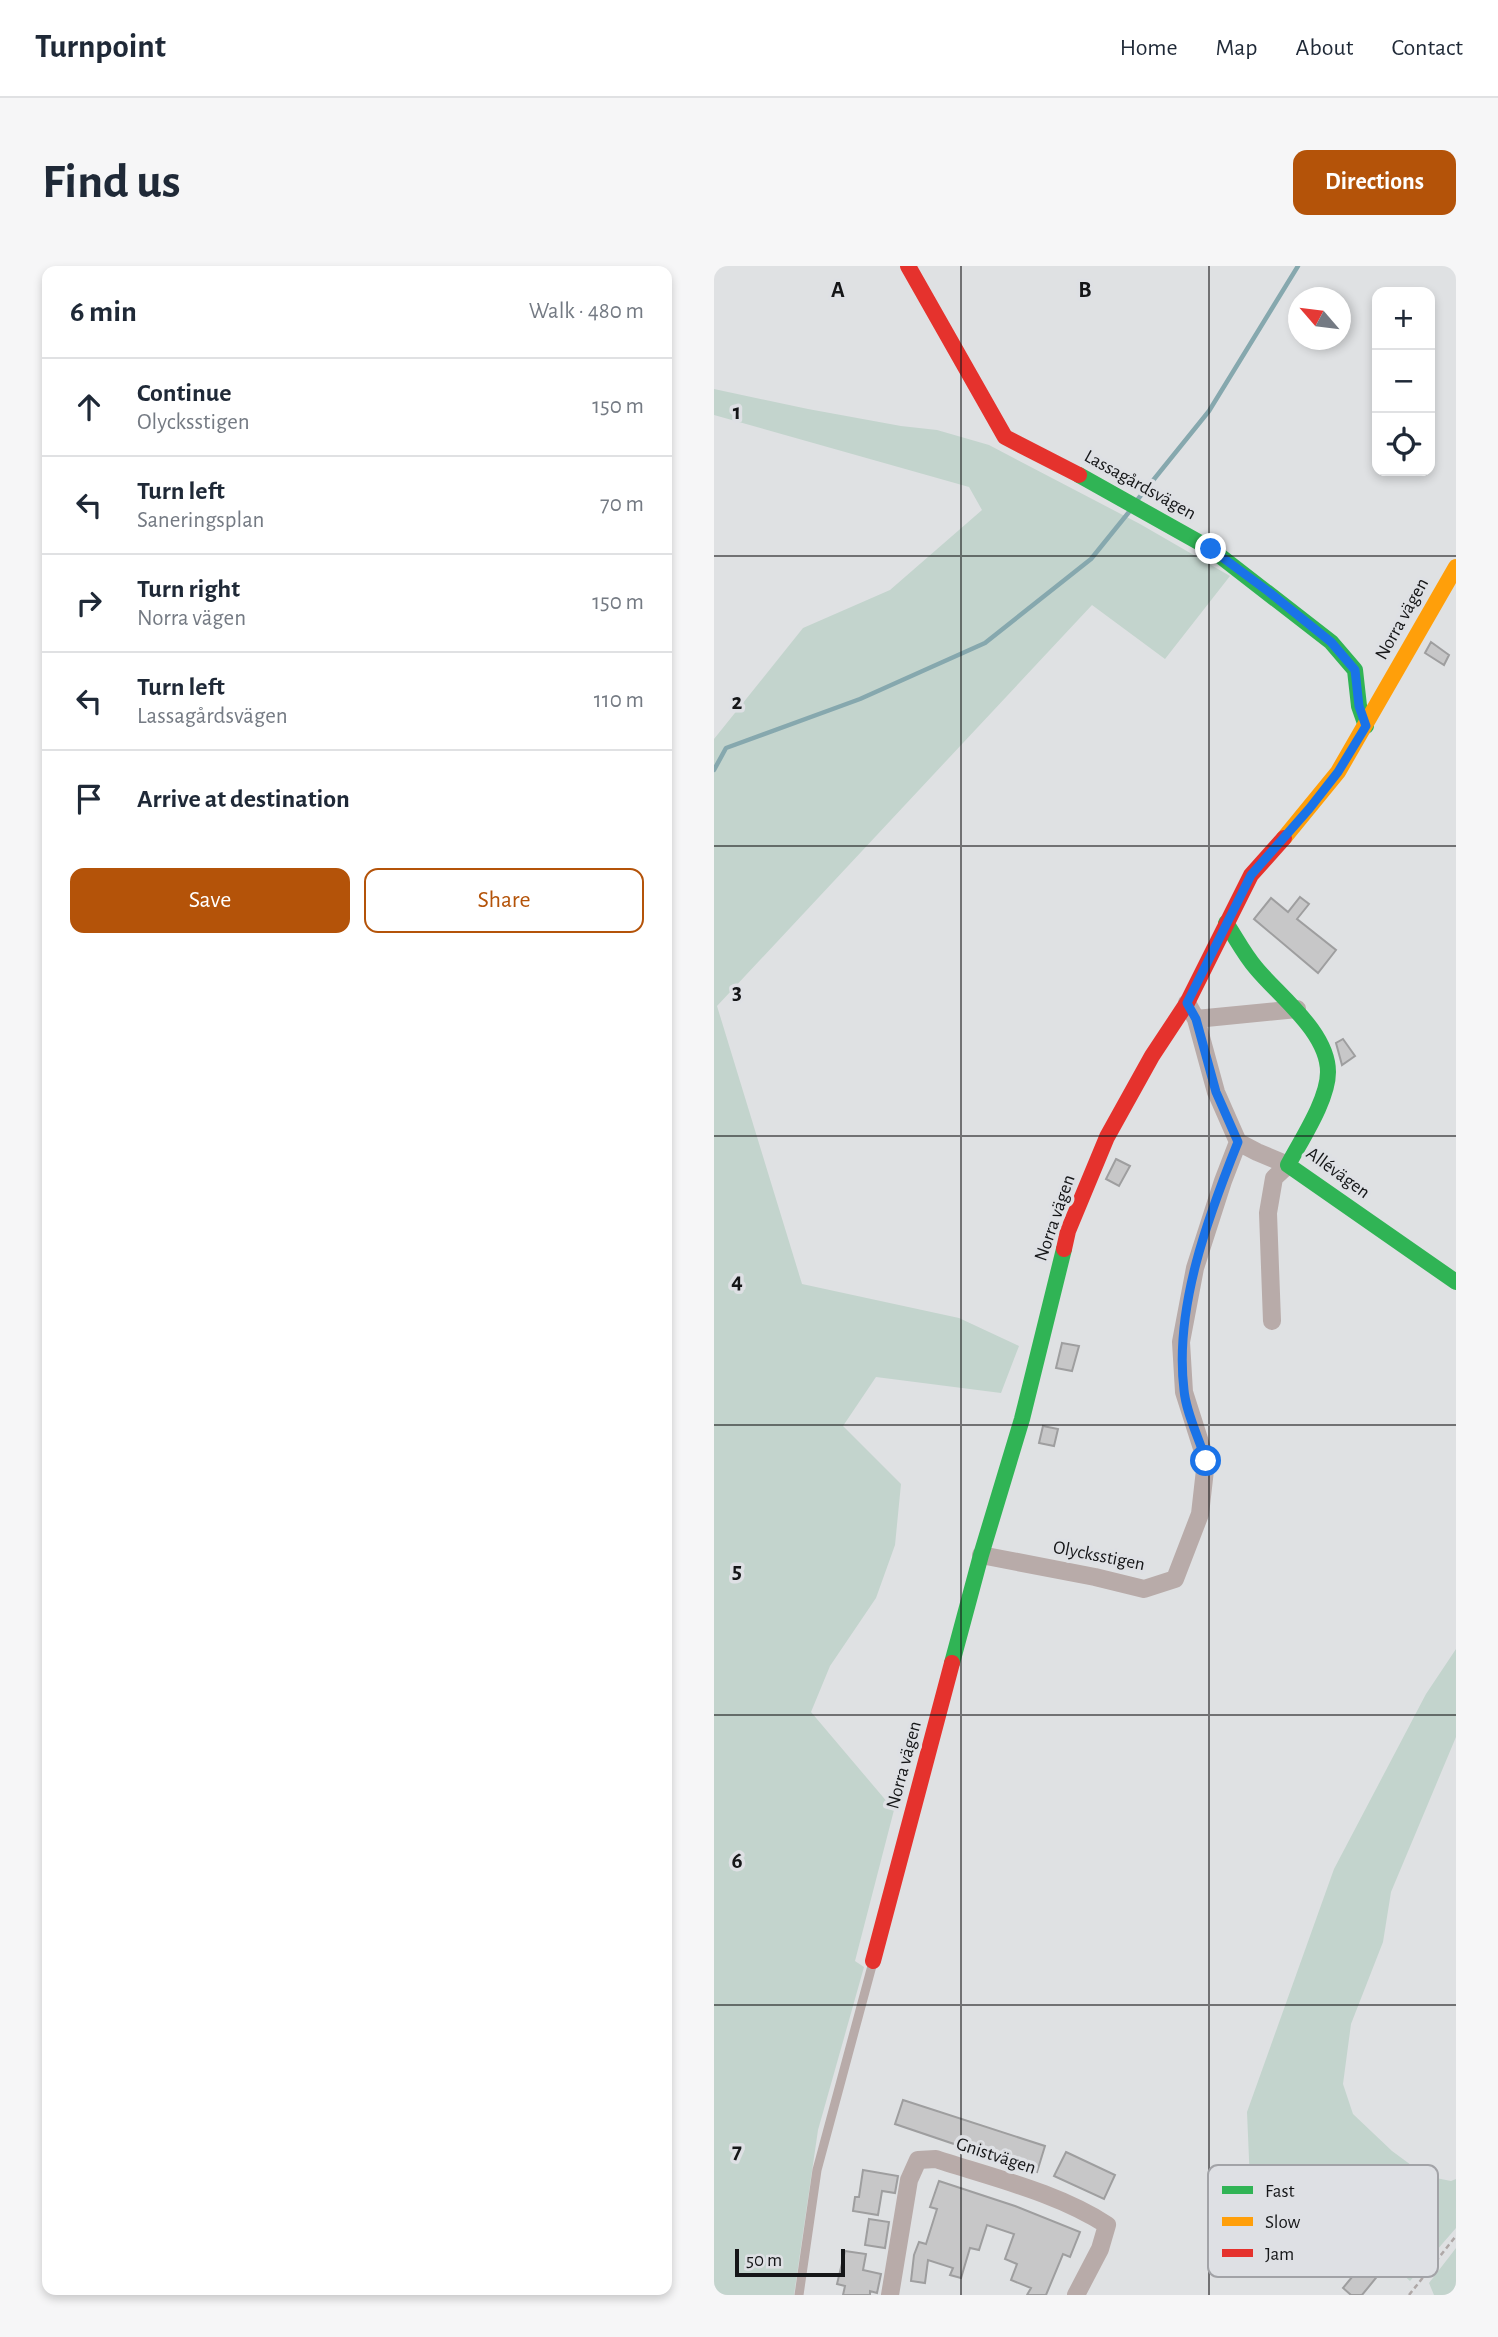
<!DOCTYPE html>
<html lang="en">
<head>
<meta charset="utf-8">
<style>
	:root { --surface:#fff; --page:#f6f6f7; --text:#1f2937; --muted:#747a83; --line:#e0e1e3; --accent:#b45309 }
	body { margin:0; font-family:"Alegreya Sans",sans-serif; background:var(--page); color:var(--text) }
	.controls { position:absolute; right:21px; top:21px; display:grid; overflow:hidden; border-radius:14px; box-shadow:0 4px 10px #0003 }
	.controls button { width:63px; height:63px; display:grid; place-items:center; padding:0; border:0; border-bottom:2px solid var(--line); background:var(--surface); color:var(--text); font:35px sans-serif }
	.compass { position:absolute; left:574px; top:21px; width:63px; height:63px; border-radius:50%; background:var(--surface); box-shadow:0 4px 10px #0003; rotate:298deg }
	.scale { position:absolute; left:21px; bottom:18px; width:110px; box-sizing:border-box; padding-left:7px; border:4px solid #151618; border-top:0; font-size:19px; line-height:24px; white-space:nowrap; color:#151618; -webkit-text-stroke:5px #dee0e4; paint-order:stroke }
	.stop { position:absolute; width:21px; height:21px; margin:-16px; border:5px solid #1a73e8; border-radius:50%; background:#fff }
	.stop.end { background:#1a73e8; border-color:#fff; box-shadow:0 2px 7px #0008 }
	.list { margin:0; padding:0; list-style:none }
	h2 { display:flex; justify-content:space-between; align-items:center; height:91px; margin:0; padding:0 28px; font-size:30px }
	h2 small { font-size:23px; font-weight:400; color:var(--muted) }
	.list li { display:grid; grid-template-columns:46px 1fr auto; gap:21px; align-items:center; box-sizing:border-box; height:98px; padding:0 28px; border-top:2px solid var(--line) }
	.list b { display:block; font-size:26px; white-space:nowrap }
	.list p { margin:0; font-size:23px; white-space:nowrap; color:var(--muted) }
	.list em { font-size:23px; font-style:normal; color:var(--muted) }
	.actions { display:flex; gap:14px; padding:21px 28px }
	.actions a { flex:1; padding:16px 0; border:2px solid var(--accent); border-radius:14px; text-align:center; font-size:24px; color:var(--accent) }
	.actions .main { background:var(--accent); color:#fff }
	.icon { flex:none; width:38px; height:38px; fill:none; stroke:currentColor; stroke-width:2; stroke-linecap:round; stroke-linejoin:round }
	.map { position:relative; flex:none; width:742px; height:2029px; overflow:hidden; border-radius:14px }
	header { display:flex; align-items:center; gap:42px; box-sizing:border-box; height:98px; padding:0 35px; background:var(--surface); border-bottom:2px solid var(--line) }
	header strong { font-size:33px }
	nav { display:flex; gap:38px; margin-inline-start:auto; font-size:24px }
	.intro { display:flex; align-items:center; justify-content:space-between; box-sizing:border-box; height:168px; padding:0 42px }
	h1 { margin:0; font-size:49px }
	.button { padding:18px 32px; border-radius:14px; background:var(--accent); color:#fff; font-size:24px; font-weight:700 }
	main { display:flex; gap:42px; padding:0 42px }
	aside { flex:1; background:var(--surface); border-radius:14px; box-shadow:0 4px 10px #0003 }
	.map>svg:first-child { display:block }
	.green { fill:#c3d4cd }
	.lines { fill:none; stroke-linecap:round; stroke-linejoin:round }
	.stream { stroke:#86a8ae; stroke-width:4.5 }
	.building { fill:#c7c7c8; stroke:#9e9e9f; stroke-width:2 }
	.path { stroke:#afa8a7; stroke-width:2.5; stroke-dasharray:5 3.5; stroke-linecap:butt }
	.lane { stroke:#b8aba9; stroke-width:9 }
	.street { stroke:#b8aba9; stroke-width:18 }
	.fast { stroke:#30b455; stroke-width:16 }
	.slow { stroke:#ff9f0a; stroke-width:16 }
	.jam { stroke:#e5322d; stroke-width:16 }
	.route { stroke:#1a73e8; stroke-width:9 }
	.grid { fill:none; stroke:#151618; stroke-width:2; stroke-opacity:0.55 }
	.labels { text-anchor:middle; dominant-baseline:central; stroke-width:7; stroke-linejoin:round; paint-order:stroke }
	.street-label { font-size:19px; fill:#151618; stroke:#dee0e4 }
	.key { fill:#dee0e4; stroke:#a2a3a7; stroke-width:2 }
	.key-label { font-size:19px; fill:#151618 }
	.grid-label { font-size:23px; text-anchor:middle; font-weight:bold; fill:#151618; stroke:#dee0e4; stroke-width:7; stroke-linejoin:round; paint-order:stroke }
</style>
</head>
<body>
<header>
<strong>Turnpoint</strong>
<nav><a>Home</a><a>Map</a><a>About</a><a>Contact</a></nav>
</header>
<div class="intro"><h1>Find us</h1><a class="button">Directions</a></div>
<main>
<aside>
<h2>6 min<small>Walk · 480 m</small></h2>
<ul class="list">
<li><svg class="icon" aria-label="ahead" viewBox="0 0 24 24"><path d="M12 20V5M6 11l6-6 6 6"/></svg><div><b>Continue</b><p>Olycksstigen</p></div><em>150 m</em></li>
<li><svg class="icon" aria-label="left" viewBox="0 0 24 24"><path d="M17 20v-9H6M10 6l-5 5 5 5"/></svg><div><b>Turn left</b><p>Saneringsplan</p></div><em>70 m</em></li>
<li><svg class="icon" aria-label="right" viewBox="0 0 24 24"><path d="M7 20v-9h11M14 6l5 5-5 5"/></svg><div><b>Turn right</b><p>Norra vägen</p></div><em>150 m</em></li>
<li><svg class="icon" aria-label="left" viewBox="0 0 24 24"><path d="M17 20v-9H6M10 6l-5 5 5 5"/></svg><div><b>Turn left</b><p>Lassagårdsvägen</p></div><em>110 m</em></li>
<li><svg class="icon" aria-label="arrive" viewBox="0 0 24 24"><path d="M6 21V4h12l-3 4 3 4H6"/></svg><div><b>Arrive at destination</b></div></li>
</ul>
<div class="actions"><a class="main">Save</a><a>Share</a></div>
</aside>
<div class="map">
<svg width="742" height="2029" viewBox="0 0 742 2029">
	<rect width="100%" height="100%" fill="#dfe1e3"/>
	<path class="green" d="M0,123L94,143L187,160L223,164L275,179L426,258L516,310L451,393L378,339L3,740L88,1018L245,1052L305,1080L287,1127L162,1111L129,1160L187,1218L181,1279L162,1332L116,1400L97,1446L180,1544L141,1695L150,1701L104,1864L80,2029H0V473L89,362L176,324L268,244L255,221L0,149Z
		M742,1383V1471L677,1626L669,1676L637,1758L629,1818L639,1848L678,1885L712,1910L737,1915L742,1913V1962L696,2015L592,1920L531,1996L537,1940L533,1846L620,1603L712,1428Z
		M742,1982V2029H720L715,2017Z"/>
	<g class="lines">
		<path class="stream" d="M424,233L495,145L584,0
			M0,504L12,482L146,433L271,377L377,293L415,246"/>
	</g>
	<path class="building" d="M717,376L735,389L730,399L711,387Z
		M586,631L595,638L583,653L622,684L604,707L540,653L557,632L574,646Z
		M629,773L641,790L628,799L622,777Z
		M402,893L416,900L405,920L392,913Z
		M348,1077L365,1080L358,1105L342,1102Z
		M329,1160L344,1163L340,1180L325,1177Z
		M189,1834L331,1880L323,1906L181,1858Z
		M352,1886L401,1909L390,1933L340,1910Z
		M149,1904L184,1910L181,1927L168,1925L164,1949L139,1945L141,1931H145Z
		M225,1915L301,1940L366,1966L356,1991L349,1988L332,2029H313L317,2022L297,2014L303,1998L291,1993L300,1968L273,1959L265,1984L256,1982L247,2012L236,2009L239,2002L214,1994L211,2017L197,2015L200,1989L205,1976L212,1978L223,1943L216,1941Z
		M155,1953L175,1956L171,1982L151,1979Z
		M131,1985L152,1988L149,2004L167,2008L163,2027L156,2025V2029H129L131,2020L123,2018Z
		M643,1988L666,2007L648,2029H637L629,2022L643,2005L635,1998Z"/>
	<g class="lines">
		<path class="path" d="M695,2029L742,1970"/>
		<path class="lane" d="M85,2029L103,1904L159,1696"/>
		<path class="street" d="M473,737L482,753L502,826L524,876L543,886L574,899L560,912L554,947L558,1055
			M482,753L583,743
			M267,1289L381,1311L430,1323L461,1313L486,1248L492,1195L470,1126L467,1076L481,1002L509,915L524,876
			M176,2029L195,1914L204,1894L222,1893C279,1912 342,1926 393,1959L386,1983L362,2029"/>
		<path class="fast" d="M365,209L497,283L617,376L641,404L645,440L652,460
			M512,657C522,672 530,688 542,702C565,730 614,766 614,806C614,834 587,874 574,899L742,1016
			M238,1397L267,1289L308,1153L350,983"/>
		<path class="slow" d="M570,572L624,506L742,301"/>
		<path class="jam" d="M194,0L291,171L365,209
			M350,983L354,965L393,871L438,790L473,737L537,609L570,572
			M159,1695L238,1397"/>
	</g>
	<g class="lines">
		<path class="route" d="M492,1195C485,1172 472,1147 470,1124C460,1042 494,951 524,876L502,826L482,753L473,737L537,609L595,543L624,506L652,460L645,440L641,404L617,376L555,326L497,283"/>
	</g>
	<path class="grid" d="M247,0V2029M495,0V2029M0,290H742M0,580H742M0,870H742M0,1159H742M0,1449H742M0,1739H742"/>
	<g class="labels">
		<g class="street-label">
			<text transform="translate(426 219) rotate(29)">Lassagårdsvägen</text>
			<text transform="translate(688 353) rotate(-61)">Norra vägen</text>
			<text transform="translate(624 907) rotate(36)">Allévägen</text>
			<text transform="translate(341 952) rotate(-71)">Norra vägen</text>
			<text transform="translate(385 1290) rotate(11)">Olycksstigen</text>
			<text transform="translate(190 1499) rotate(-75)">Norra vägen</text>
			<text transform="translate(282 1890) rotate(18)">Gnistvägen</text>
		</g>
	</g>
	<rect x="494" y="1899" width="230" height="112" rx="10" class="key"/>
	<rect x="508" y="1920" width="31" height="8" fill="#30b455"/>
	<rect x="508" y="1951" width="31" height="9" fill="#ff9f0a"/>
	<rect x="508" y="1983" width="31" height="8" fill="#e5322d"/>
	<g class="key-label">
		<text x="551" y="1931">Fast</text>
		<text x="551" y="1962">Slow</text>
		<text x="551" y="1994">Jam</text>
	</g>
	<g class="grid-label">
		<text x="124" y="31">A</text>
		<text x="371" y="31">B</text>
		<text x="23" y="153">1</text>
		<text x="23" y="443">2</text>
		<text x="23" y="733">3</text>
		<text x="23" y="1022">4</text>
		<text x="23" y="1312">5</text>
		<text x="23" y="1602">6</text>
		<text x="23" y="1892">7</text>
	</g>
</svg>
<div class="controls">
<button>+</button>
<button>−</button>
<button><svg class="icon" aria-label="locate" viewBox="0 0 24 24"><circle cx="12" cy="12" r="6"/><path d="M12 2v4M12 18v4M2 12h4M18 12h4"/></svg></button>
</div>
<svg class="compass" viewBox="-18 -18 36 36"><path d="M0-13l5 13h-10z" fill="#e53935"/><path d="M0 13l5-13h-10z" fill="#747a83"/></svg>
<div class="scale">50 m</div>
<div class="stop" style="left:492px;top:1195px"></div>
<div class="stop end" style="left:497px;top:283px"></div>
</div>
</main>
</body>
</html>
